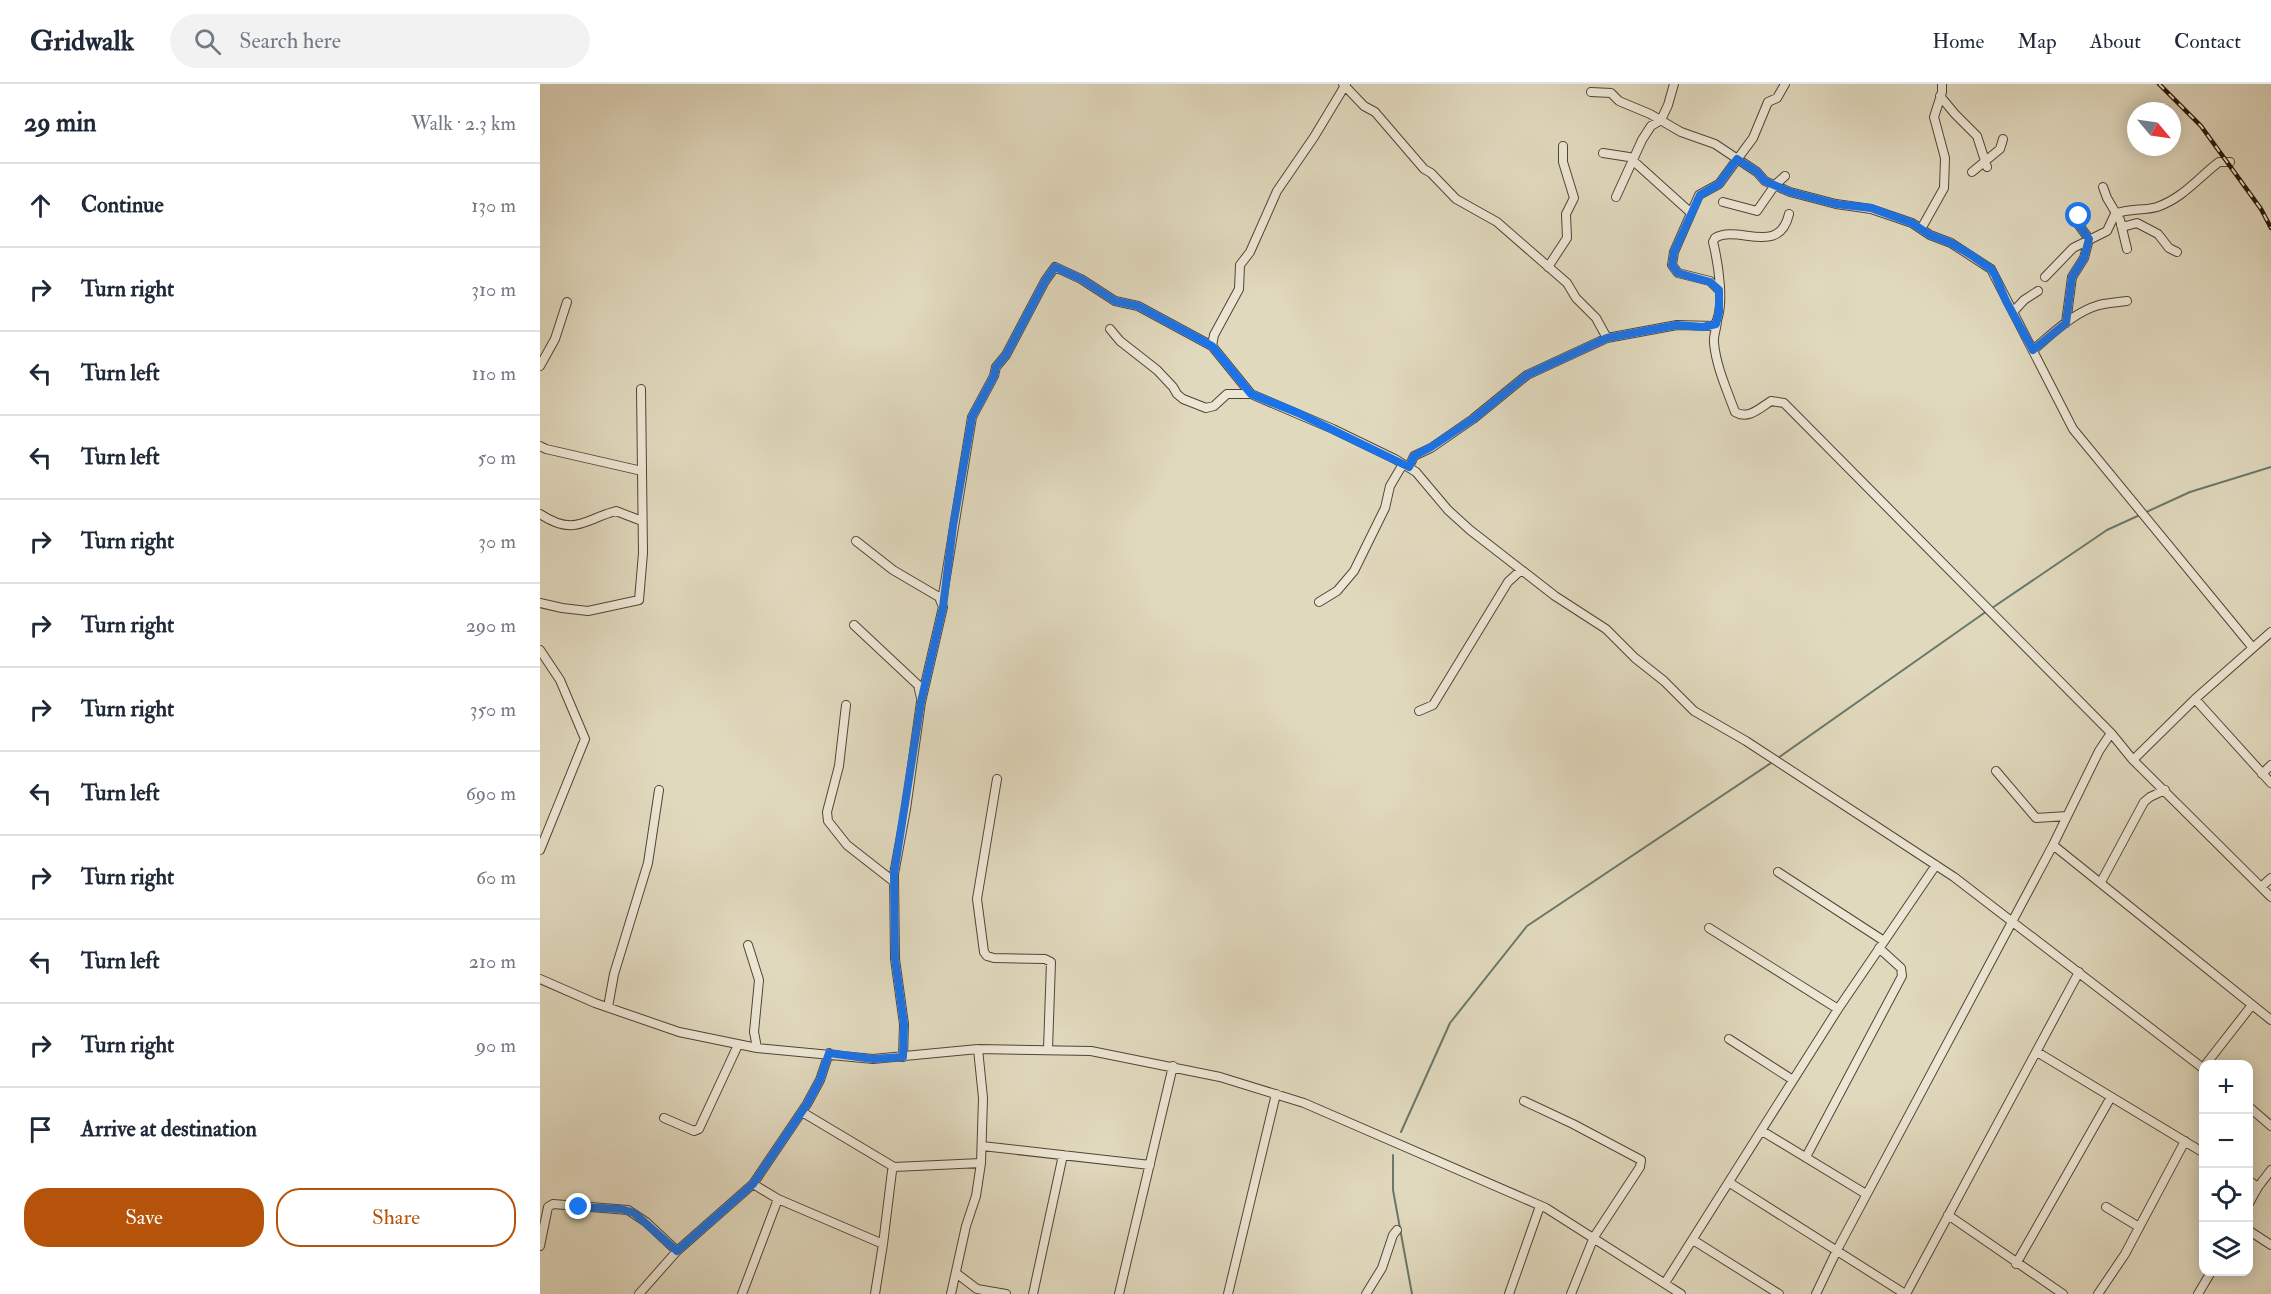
<!DOCTYPE html>
<html lang="en">
<head>
<meta charset="utf-8">
<style>
	:root { --surface:#fff; --page:#f2f2f3; --text:#1f2937; --muted:#747a83; --line:#e0e1e3; --accent:#b45309 }
	body { margin:0; font-family:"IM FELL Double Pica",serif; background:var(--page); color:var(--text) }
	.controls { position:absolute; right:18px; bottom:18px; display:grid; overflow:hidden; border-radius:12px; box-shadow:0 3px 15px #0003 }
	.controls button { width:54px; height:54px; display:grid; place-items:center; padding:0; border:0; border-bottom:2px solid var(--line); background:var(--surface); color:var(--text); font:30px sans-serif }
	.compass { position:absolute; left:1587px; top:18px; width:54px; height:54px; border-radius:50%; background:var(--surface); box-shadow:0 3px 15px #0003; rotate:119deg }
	.stop { position:absolute; width:18px; height:18px; margin:-14px; border:4px solid #1a73e8; border-radius:50%; background:#fff }
	.stop.end { background:#1a73e8; border-color:#fff; box-shadow:0 2px 6px #0008 }
	.list { margin:0; padding:0; list-style:none }
	h2 { display:flex; justify-content:space-between; align-items:center; height:78px; margin:0; padding:0 24px; font-size:26px }
	h2 small { font-size:20px; font-weight:400; color:var(--muted) }
	.list li { display:grid; grid-template-columns:39px 1fr auto; gap:18px; align-items:center; box-sizing:border-box; height:84px; padding:0 24px; border-top:2px solid var(--line) }
	.list b { display:block; font-size:22px; white-space:nowrap }
	.list em { font-size:20px; font-style:normal; color:var(--muted) }
	.actions { display:flex; gap:12px; padding:18px 24px }
	.actions a { flex:1; padding:14px 0; border:2px solid var(--accent); border-radius:24px; text-align:center; font-size:21px; color:var(--accent) }
	.actions .main { background:var(--accent); color:#fff }
	.icon { flex:none; width:33px; height:33px; fill:none; stroke:currentColor; stroke-width:2; stroke-linecap:round; stroke-linejoin:round }
	.map { position:relative; flex:none; width:1731px; height:1210px; overflow:hidden }
	header { display:flex; align-items:center; gap:36px; box-sizing:border-box; height:84px; padding:0 30px; background:var(--surface); border-bottom:2px solid var(--line) }
	header strong { font-size:28px }
	nav { display:flex; gap:33px; margin-inline-start:auto; font-size:21px }
	.search { width:420px; height:54px; background:var(--page); display:flex; align-items:center; gap:15px; box-sizing:border-box; padding:0 21px; border-radius:33px; color:var(--muted); font-size:22px }
	main { display:flex }
	aside { flex:1; background:var(--surface) }
	.map>svg:first-child { display:block }
	.lines { fill:none; stroke-linecap:round; stroke-linejoin:round }
	.stream { stroke:#68786a; stroke-width:2 }
	.minor-casing { stroke:#534433; stroke-width:10 }
	.minor { stroke:#ece6d5; stroke-width:8 }
	.rail-casing { stroke:#241305; stroke-width:4.5 }
	.rail { stroke:#ece6d5; stroke-width:2; stroke-dasharray:7; stroke-linecap:butt }
	.route { stroke:#1a73e8; stroke-width:8 }
</style>
</head>
<body>
<header>
<strong>Gridwalk</strong>
<div class="search"><svg class="icon" aria-label="search" viewBox="0 0 24 24"><circle cx="10" cy="10" r="6"/><path d="M15 15l6 6"/></svg>Search here</div>
<nav><a>Home</a><a>Map</a><a>About</a><a>Contact</a></nav>
</header>
<main>
<aside>
<h2>29 min<small>Walk · 2.3 km</small></h2>
<ul class="list">
<li><svg class="icon" aria-label="ahead" viewBox="0 0 24 24"><path d="M12 20V5M6 11l6-6 6 6"/></svg><div><b>Continue</b></div><em>130 m</em></li>
<li><svg class="icon" aria-label="right" viewBox="0 0 24 24"><path d="M7 20v-9h11M14 6l5 5-5 5"/></svg><div><b>Turn right</b></div><em>310 m</em></li>
<li><svg class="icon" aria-label="left" viewBox="0 0 24 24"><path d="M17 20v-9H6M10 6l-5 5 5 5"/></svg><div><b>Turn left</b></div><em>110 m</em></li>
<li><svg class="icon" aria-label="left" viewBox="0 0 24 24"><path d="M17 20v-9H6M10 6l-5 5 5 5"/></svg><div><b>Turn left</b></div><em>50 m</em></li>
<li><svg class="icon" aria-label="right" viewBox="0 0 24 24"><path d="M7 20v-9h11M14 6l5 5-5 5"/></svg><div><b>Turn right</b></div><em>30 m</em></li>
<li><svg class="icon" aria-label="right" viewBox="0 0 24 24"><path d="M7 20v-9h11M14 6l5 5-5 5"/></svg><div><b>Turn right</b></div><em>290 m</em></li>
<li><svg class="icon" aria-label="right" viewBox="0 0 24 24"><path d="M7 20v-9h11M14 6l5 5-5 5"/></svg><div><b>Turn right</b></div><em>350 m</em></li>
<li><svg class="icon" aria-label="left" viewBox="0 0 24 24"><path d="M17 20v-9H6M10 6l-5 5 5 5"/></svg><div><b>Turn left</b></div><em>690 m</em></li>
<li><svg class="icon" aria-label="right" viewBox="0 0 24 24"><path d="M7 20v-9h11M14 6l5 5-5 5"/></svg><div><b>Turn right</b></div><em>60 m</em></li>
<li><svg class="icon" aria-label="left" viewBox="0 0 24 24"><path d="M17 20v-9H6M10 6l-5 5 5 5"/></svg><div><b>Turn left</b></div><em>210 m</em></li>
<li><svg class="icon" aria-label="right" viewBox="0 0 24 24"><path d="M7 20v-9h11M14 6l5 5-5 5"/></svg><div><b>Turn right</b></div><em>90 m</em></li>
<li><svg class="icon" aria-label="arrive" viewBox="0 0 24 24"><path d="M6 21V4h12l-3 4 3 4H6"/></svg><div><b>Arrive at destination</b></div></li>
</ul>
<div class="actions"><a class="main">Save</a><a>Share</a></div>
</aside>
<div class="map">
<svg width="1731" height="1210" viewBox="0 0 1731 1210">
	<rect width="100%" height="100%" fill="#e1d9be"/>
	<filter id="stains"><feTurbulence type="fractalNoise" baseFrequency=".00333" numOctaves="4"/><feColorMatrix values="0 0 0 0 .2 0 0 0 0 .09 0 0 0 0 .02 0 0 0 .5 -.17"/></filter>
	<radialGradient id="worn" r=".72"><stop offset=".6" stop-color="#630" stop-opacity="0"/><stop offset="1" stop-color="#630" stop-opacity=".3"/></radialGradient>
	<g class="lines">
		<path class="stream" d="M1452,524L1567,446L1650,408L1731,383
			M1238,674L1447,527
			M861,1048L910,939L987,842L1234,677
			M853,1071V1106L872,1210"/>
		<defs>
			<path id="minor" d="M803,0L824,22L835,28L884,85L891,89L916,115L957,138L1027,199L1036,214L1056,234L1067,254
				M1051,8L1071,9L1079,17L1110,30L1141,48L1175,60L1217,88L1225,97L1250,108L1296,120L1331,125L1372,139L1390,151L1411,159L1451,185L1533,345L1713,564
				M1400,12L1415,30L1437,52L1447,83
				M1063,69L1089,73L1150,128
				M1432,88L1460,65L1463,55
				M1563,103L1567,114L1580,136L1587,165
				M1076,113L1102,56L1111,42L1121,36L1128,21L1134,0
				M1183,118L1217,127L1235,101L1245,92
				M1581,141L1586,142L1597,139L1618,150L1629,164L1637,168
				M1381,145L1404,104L1405,74L1394,33L1402,8V1
				M1008,183L1027,154L1026,130L1034,114L1023,78V62
				M1505,193L1533,164L1567,147L1575,130C1589,124 1603,127 1617,123C1643,114 1658,94 1679,78H1690
				M1179,206L1170,197L1138,189L1132,181L1134,168L1159,111L1179,100L1193,81L1213,54L1228,18L1237,14L1245,0
				M1473,228L1484,216L1498,207
				M1177,236C1177,244 1173,251 1174,259C1176,282 1187,306 1195,328C1208,336 1220,324 1231,317L1244,319L1571,649
				M1526,239L1532,193L1544,174L1549,155L1536,137L1539,132L1538,125
				M570,245L580,257L617,286L633,303L637,310L643,315L666,324L674,322L687,310H711L793,345L855,375L876,388L908,426L930,446L1015,512L1066,545L1095,574L1124,597L1154,627L1206,657L1414,793L1664,985
				M1493,266C1512,250 1534,228 1559,221C1568,219 1578,218 1587,217
				M0,282L15,255L27,218
				M711,310L672,262L674,251L699,205L700,181L710,168L737,107L774,53L806,0
				M0,362L6,365L102,387
				M869,383L874,372L891,364L933,335L987,291L1067,254L1137,241L1174,242C1186,225 1178,178 1173,158L1175,154C1198,140 1239,173 1249,130
				M0,430C35,453 45,435 76,427L102,437
				M316,457L353,486L399,513L403,523L381,618L366,725L354,790L355,875L364,940L363,973
				M402,517L432,333L454,292L456,283L466,271L505,197L515,183L541,195L575,217L598,222L672,262
				M779,518L797,507L814,487L845,424L850,402L863,380
				M0,519L22,524L48,527L99,516L103,469L101,305
				M314,541L378,601L381,614
				M1731,548L1655,615L1731,699
				M0,566L20,596L45,655L0,766
				M306,621L299,682L287,728L288,737L307,761L353,797
				M879,627L893,621L968,498L981,486
				M1593,676L1655,615
				M1456,687L1496,734L1527,732
				M1722,690L1731,681
				M457,695L437,815L444,868L447,872L454,874L505,875L511,878L508,965
				M1513,761L1731,936
				M1238,788L1344,857
				M1561,798L1604,718L1610,713L1625,706
				M1721,803L1731,794
				M1169,844L1298,925
				M208,861L219,896L214,948L217,964
				M0,895L55,919L139,948L217,964L333,975L438,965L551,967L680,993L764,1019L1006,1124L1141,1210
				M68,923L74,890L108,779L119,706
				M1189,955L1253,996
				M1497,968L1664,1069
				M1666,980L1712,921
				M984,1017L1033,1040L1101,1076L1100,1083L1054,1153L1031,1210
				M1708,1022L1731,1042
				M262,1028L354,1083
				M124,1034L154,1047L159,1045L198,961
				M1222,1047L1326,1110
				M442,1062L610,1081
				M1266,1073L1362,892L1361,884L1339,864
				M1708,1096L1718,1103
				M1190,1099L1365,1210
				M213,1100L238,1115L343,1160
				M1708,1121L1718,1103L1731,1086
				M1566,1123L1599,1143
				M1408,1131L1523,1210
				M1708,1146L1731,1161
				M1153,1156L1239,1210
				M0,1162L8,1123L13,1120L88,1126L106,1138L137,1167
				M1476,1180L1571,1013
				M416,1189L437,1205L466,1210
				M1125,1199L1298,925L1396,781
				M99,1210L137,1167L213,1100L267,1020L280,996L289,969
				M202,1210L238,1115
				M335,1210L343,1160L352,1087L354,1083L441,1079
				M411,1210L426,1142L436,1112L441,1079L443,1014L438,965
				M493,1210L523,1071
				M579,1210L633,982
				M688,1210L736,1010
				M826,1210L842,1184L853,1151L857,1146
				M969,1210L1000,1122
				M1276,1210L1297,1166L1513,761L1559,667L1571,649L1593,676L1731,813
				M1366,1210L1539,888
				M1558,1210L1585,1170L1645,1057
				M1658,1210L1671,1188"/>
		</defs>
		<use href="#minor" class="minor-casing"/>
		<use href="#minor" class="minor"/>
		<defs>
			<path id="rail" d="M1619,0L1661,42L1721,125L1731,144"/>
		</defs>
		<use href="#rail" class="rail-casing"/>
		<use href="#rail" class="rail"/>
	</g>
	<g class="lines">
		<path class="route" d="M39,1123L81,1125L94,1129L137,1167L213,1100L267,1020L280,996L289,969L333,975L363,973L364,940L355,875L354,790L381,618L403,523L413,442L432,333L454,292L456,283L466,271L505,197L515,183L541,195L575,217L598,222L672,262L711,310L758,329L869,383L874,372L891,363L933,335L987,291L1067,254L1137,241L1163,243L1176,240L1179,228V206L1170,198L1138,189L1132,181L1134,168L1160,111L1179,100L1197,75L1217,88L1225,97L1250,108L1296,120L1331,124L1372,139L1390,151L1411,159L1431,171L1451,185L1455,191L1466,217L1493,266L1526,239L1532,193L1544,174L1549,155L1536,137L1539,132"/>
	</g>
	<rect width="100%" height="100%" filter="url(#stains)"/>
	<rect width="100%" height="100%" fill="url(#worn)"/>
</svg>
<div class="controls">
<button>+</button>
<button>−</button>
<button><svg class="icon" aria-label="locate" viewBox="0 0 24 24"><circle cx="12" cy="12" r="6"/><path d="M12 2v4M12 18v4M2 12h4M18 12h4"/></svg></button>
<button><svg class="icon" aria-label="layers" viewBox="0 0 24 24"><path d="M12 4l9 5-9 5-9-5zM3 14l9 5 9-5"/></svg></button>
</div>
<svg class="compass" viewBox="-18 -18 36 36"><path d="M0-13l5 13h-10z" fill="#e53935"/><path d="M0 13l5-13h-10z" fill="#747a83"/></svg>
<div class="stop" style="left:1539px;top:132px"></div>
<div class="stop end" style="left:39px;top:1123px"></div>
</div>
</main>
</body>
</html>
